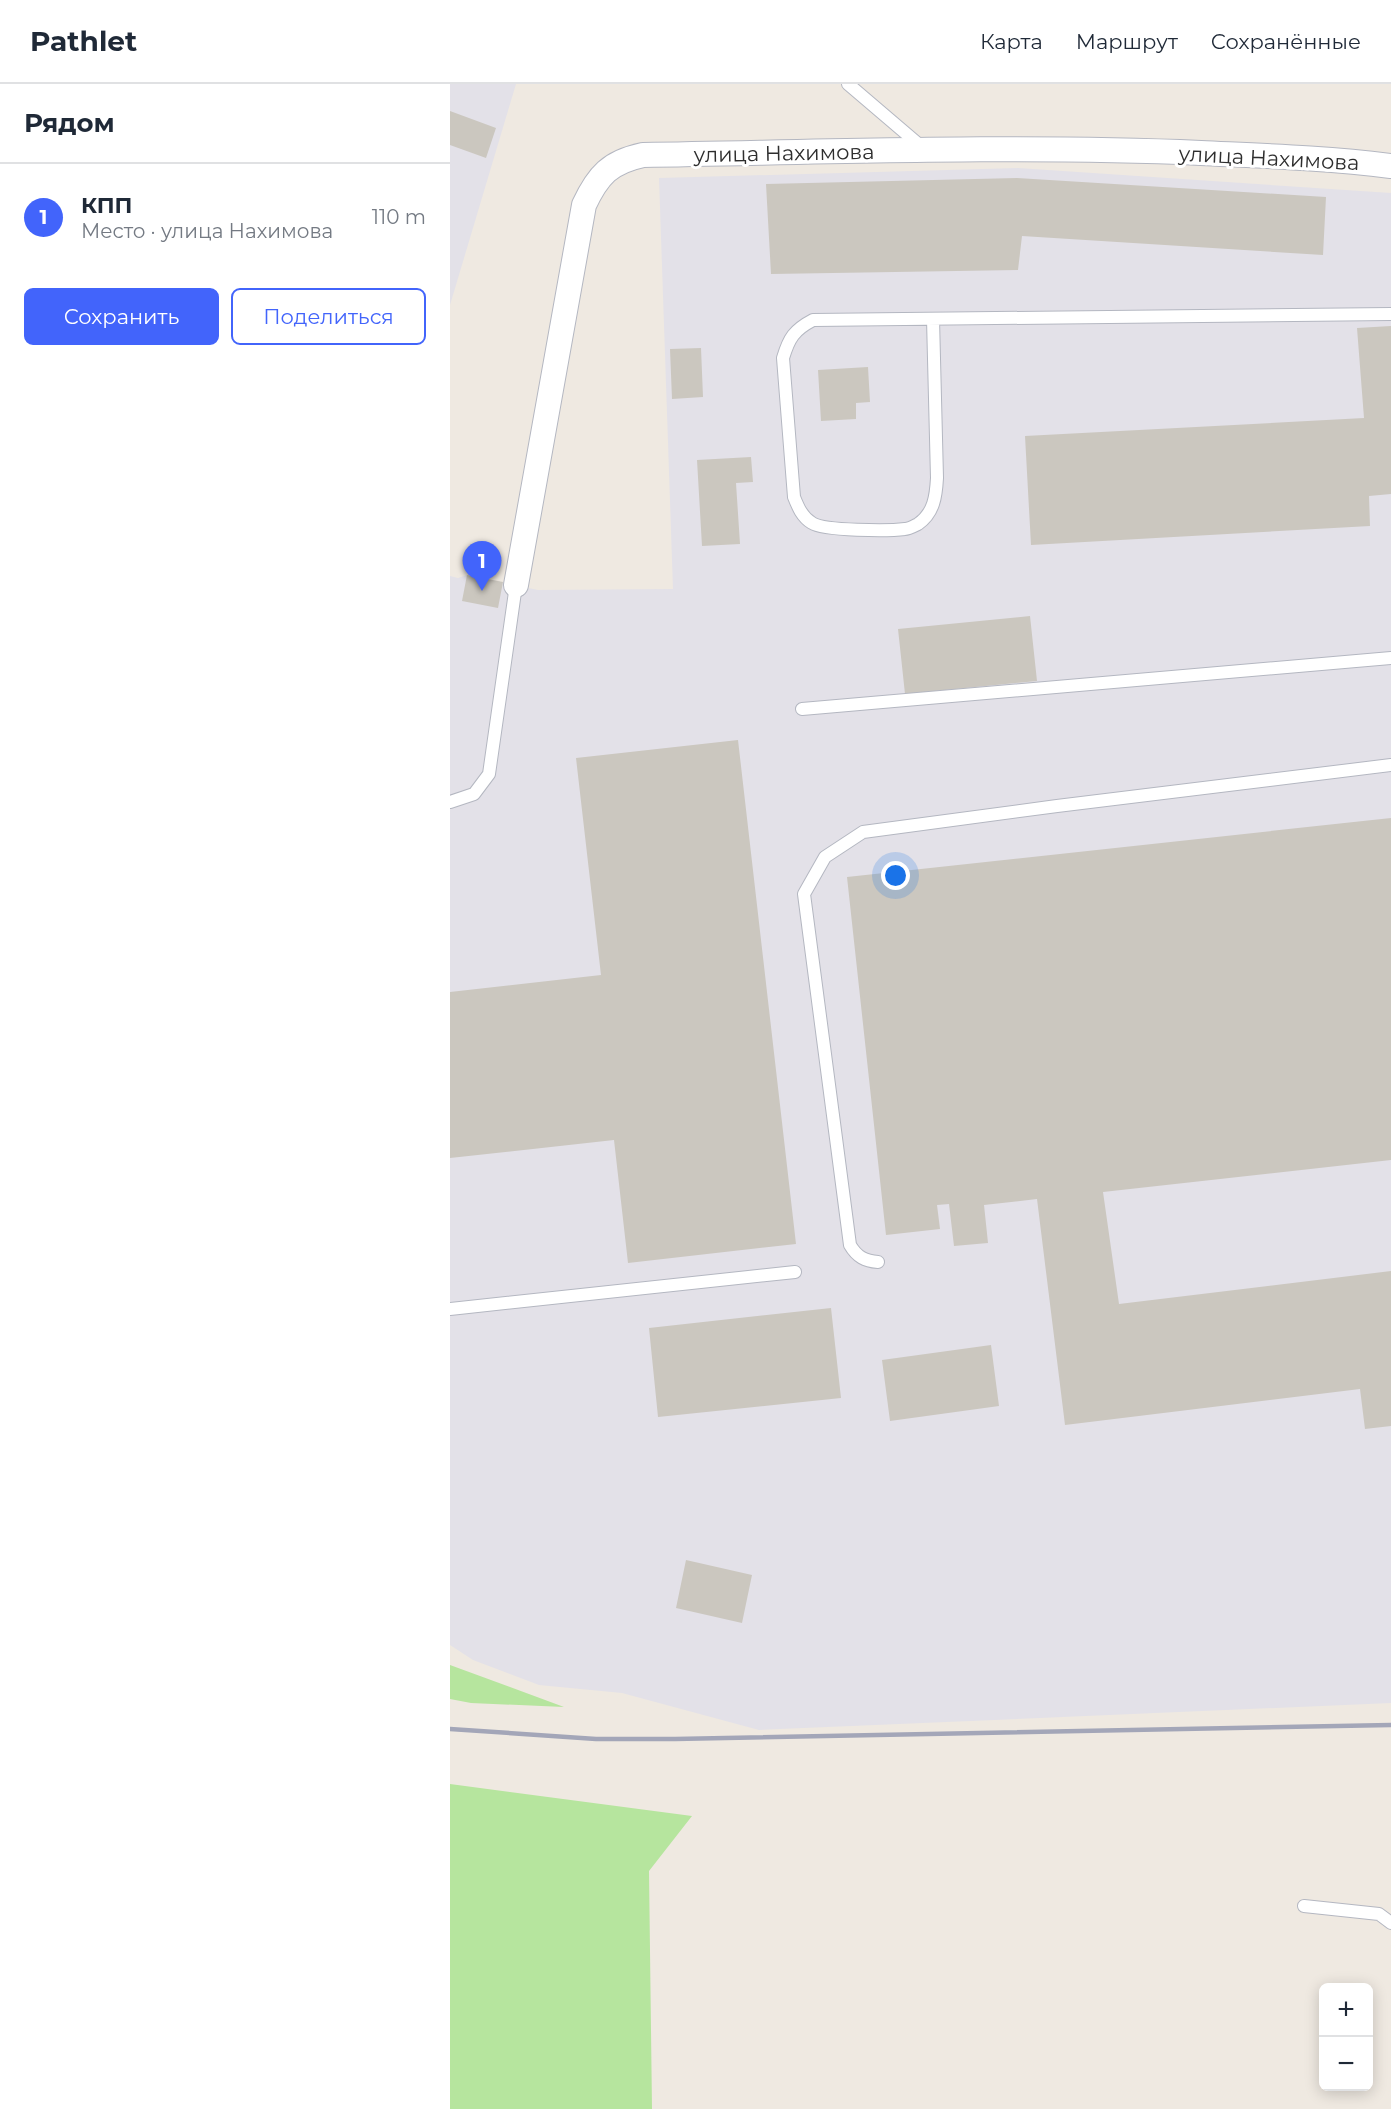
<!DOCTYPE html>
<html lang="ru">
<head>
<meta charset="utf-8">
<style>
	:root { --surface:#fff; --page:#f6f6f7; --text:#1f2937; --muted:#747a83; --line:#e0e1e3; --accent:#4264fb }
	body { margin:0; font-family:Montserrat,sans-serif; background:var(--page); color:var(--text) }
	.controls { position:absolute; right:18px; bottom:18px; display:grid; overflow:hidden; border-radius:9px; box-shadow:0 3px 15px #0003 }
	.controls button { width:54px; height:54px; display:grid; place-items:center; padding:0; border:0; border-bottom:2px solid var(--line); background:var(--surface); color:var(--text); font:30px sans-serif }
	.you { position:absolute; left:446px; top:792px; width:21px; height:21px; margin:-15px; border:4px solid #fff; border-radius:50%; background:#1a73e8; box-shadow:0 0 0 9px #1a73e833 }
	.badge { display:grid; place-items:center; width:39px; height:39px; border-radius:50%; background:var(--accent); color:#fff; font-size:20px; font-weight:700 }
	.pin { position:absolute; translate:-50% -50px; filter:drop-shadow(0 2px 3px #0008) }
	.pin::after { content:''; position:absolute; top:32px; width:21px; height:18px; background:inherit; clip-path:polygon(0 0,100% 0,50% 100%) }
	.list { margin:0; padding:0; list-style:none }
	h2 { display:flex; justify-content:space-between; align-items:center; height:78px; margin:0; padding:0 24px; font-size:26px }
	h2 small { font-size:20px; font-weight:400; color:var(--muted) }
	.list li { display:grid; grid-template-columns:39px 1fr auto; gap:18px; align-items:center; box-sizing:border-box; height:108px; padding:0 24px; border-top:2px solid var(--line) }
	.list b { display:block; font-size:22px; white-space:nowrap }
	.list p { margin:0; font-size:20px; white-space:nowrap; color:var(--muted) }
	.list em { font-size:20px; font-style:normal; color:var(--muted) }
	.actions { display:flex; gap:12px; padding:18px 24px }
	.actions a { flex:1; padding:14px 0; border:2px solid var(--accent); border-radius:9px; text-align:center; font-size:21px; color:var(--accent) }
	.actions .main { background:var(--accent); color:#fff }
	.map { position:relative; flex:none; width:941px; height:2025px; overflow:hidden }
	header { display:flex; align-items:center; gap:36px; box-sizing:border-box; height:84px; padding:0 30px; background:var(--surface); border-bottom:2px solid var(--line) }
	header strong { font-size:28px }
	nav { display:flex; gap:33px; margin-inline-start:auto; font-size:21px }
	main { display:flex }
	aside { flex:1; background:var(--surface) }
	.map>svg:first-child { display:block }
	.industrial { fill:#e3e1e8 }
	.green { fill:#b6e59e }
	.building { fill:#cbc7bf }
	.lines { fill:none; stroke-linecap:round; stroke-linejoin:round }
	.service-casing { stroke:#b4b7c1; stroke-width:14 }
	.minor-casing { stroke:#b4b7c1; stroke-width:26 }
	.service { stroke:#fff; stroke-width:12 }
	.minor { stroke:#fff; stroke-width:24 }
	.rail { stroke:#a3a6b8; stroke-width:4.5 }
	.labels { text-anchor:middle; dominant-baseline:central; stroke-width:6; stroke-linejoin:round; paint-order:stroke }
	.street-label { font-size:21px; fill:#2e2e2e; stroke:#fff }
</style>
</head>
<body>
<header>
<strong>Pathlet</strong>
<nav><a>Карта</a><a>Маршрут</a><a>Сохранённые</a></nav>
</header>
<main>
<aside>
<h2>Рядом<small></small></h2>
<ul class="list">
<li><span class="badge">1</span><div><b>КПП</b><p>Место · улица Нахимова</p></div><em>110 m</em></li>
</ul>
<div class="actions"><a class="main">Сохранить</a><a>Поделиться</a></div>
</aside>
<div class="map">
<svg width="941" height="2025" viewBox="0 0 941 2025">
	<rect width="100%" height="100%" fill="#efe9e1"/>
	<path class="industrial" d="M0,0H66L0,221Z
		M568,84L941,109V1619L309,1646L172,1609L89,1601L23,1576L0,1561V492L8,494L17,491L88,506L223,505L209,94Z"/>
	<path class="green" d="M0,1581L114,1623L21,1619L0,1615Z
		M0,1700L242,1732L199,1787L202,2025H0Z"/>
	<path class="building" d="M0,27L46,44L36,74L0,61Z
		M567,94L876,113L873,171L572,152L568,186L321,190L316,100Z
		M941,242V410L919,412L920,442L581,461L575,352L914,334L907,244Z
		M251,264L253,313L222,315L220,265Z
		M418,283L420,318L406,319V335L371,337L368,286Z
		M301,373L303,398L286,399L290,460L252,462L247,376Z
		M17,491L53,498L48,524L12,517Z
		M580,532L587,597L455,610L448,545Z
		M288,656L346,1160L178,1179L164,1056L0,1074V908L151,891L126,674Z
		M941,734V1076L653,1108L669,1220L941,1187V1342L915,1345L910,1305L615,1341L587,1115L534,1121L538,1159L504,1162L499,1120L487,1121L490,1145L436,1151L397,793Z
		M381,1224L391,1314L208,1333L199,1244Z
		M541,1261L549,1322L440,1337L432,1276Z
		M236,1476L302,1491L292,1539L226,1524Z"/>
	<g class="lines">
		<defs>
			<path id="service" d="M398,0L473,64
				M483,235L487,394C486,412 484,429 468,440C464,442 459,445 455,445C439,447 374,447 362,439C352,433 348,423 344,413L333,274C339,254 344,246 363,236L941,230
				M352,625L941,574
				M0,718L24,710L39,690L66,501
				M428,1178C415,1177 407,1173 400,1161L354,810L375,773L413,748L607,722L941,681
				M0,1225L345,1188
				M854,1822L929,1830L941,1839"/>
			<path id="minor" d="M66,501L134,121C148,91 160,78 193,71C379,68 565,61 751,69C814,72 878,74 941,82"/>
		</defs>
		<use href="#service" class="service-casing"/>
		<use href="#minor" class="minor-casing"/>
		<use href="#service" class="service"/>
		<use href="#minor" class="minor"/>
		<path class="rail" d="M0,1645L146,1655H225L941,1641"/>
	</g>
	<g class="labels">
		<g class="street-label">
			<text transform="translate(334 69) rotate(-1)">улица Нахимова</text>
			<text transform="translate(819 74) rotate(3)">улица Нахимова</text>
		</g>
	</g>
</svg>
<div class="controls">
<button>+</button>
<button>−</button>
</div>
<div class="you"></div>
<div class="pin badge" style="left:32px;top:507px">1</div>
</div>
</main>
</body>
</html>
